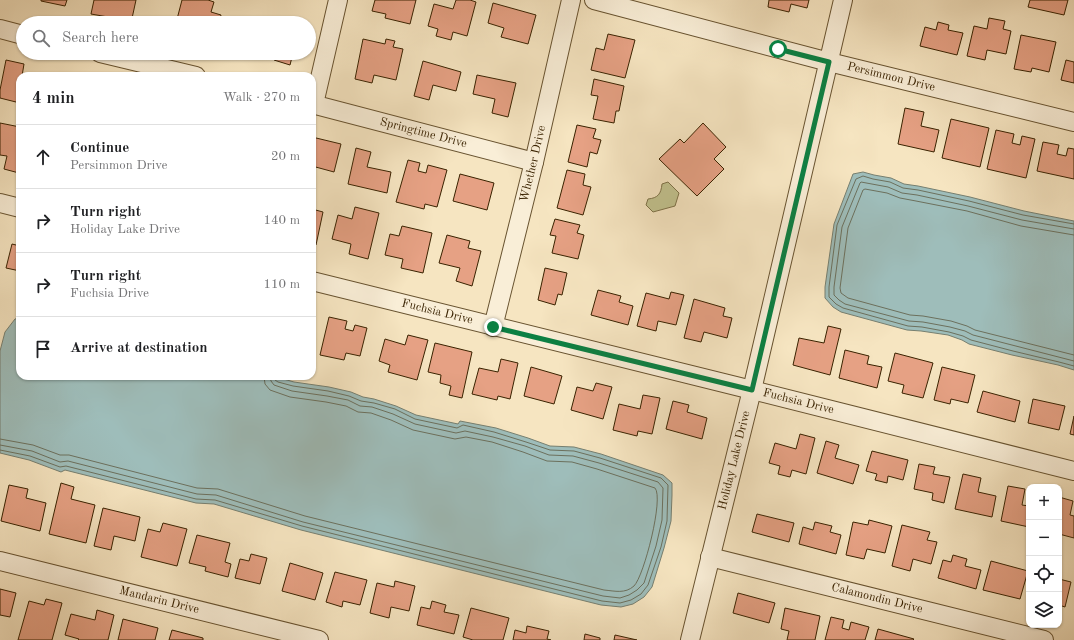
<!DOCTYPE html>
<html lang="en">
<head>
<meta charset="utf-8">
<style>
	:root { --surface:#fff; --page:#f6f6f6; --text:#202124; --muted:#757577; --line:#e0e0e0 }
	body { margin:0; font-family:"Old Standard TT",serif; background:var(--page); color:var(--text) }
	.controls { position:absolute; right:12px; bottom:12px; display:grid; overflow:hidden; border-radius:8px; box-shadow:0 1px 3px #0004 }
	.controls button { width:36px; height:36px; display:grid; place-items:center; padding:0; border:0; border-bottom:1px solid var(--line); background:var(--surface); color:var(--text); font:20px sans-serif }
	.stop { position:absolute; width:12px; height:12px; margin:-9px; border:3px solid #0b8043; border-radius:50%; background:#fff }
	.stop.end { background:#0b8043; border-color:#fff; box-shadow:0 1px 4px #0008 }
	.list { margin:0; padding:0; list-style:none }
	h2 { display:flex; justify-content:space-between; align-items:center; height:52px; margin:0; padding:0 16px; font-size:17px }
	h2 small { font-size:13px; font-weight:400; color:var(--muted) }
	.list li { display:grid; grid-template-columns:26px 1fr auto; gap:12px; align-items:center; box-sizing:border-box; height:64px; padding:0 16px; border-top:1px solid var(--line) }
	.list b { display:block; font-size:15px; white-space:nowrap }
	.list p { margin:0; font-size:13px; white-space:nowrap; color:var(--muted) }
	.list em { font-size:13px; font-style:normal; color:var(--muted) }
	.icon { flex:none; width:22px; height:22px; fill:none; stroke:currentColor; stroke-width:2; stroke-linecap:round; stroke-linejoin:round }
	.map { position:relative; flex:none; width:1074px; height:640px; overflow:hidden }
	.search { position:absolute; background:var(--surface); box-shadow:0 1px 3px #0004; left:16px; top:16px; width:300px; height:44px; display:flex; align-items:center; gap:10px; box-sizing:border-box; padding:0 14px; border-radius:22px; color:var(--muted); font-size:15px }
	.panel { position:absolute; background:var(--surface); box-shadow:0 1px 3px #0004; left:16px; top:72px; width:300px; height:308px; border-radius:12px }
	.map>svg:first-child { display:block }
	.green { fill:#c2c38f; stroke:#7e7248 }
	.water { fill:#9ebdba; stroke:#767f70 }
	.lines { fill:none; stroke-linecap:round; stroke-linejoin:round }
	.shore { stroke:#6c705d; stroke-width:1 }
	.building { fill:#e6a184; stroke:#392200 }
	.minor-casing { stroke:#685330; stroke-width:20 }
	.minor { stroke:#f9eed7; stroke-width:18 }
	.route { stroke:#0b8043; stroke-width:5 }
	.labels { text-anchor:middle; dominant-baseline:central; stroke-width:3; stroke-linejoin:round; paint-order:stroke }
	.street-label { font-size:12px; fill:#392200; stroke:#f9eed7 }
</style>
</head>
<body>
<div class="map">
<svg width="1074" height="640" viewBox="0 0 1074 640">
	<rect width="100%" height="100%" fill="#f6e5c1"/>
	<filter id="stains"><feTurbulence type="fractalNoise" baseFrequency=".005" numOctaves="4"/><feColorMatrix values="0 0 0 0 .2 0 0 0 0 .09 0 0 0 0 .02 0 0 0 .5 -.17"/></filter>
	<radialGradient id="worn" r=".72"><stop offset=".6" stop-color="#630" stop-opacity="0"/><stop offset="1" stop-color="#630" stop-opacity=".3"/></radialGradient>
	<path class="green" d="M668,182L679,193L675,206L653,212L646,205L648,199C658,198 661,194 662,184Z"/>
	<path class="water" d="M863,172L874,175L891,178L904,184L918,186L970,197L1024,211L1074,221V370L1058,365L1012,355L969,344L962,340L948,335L921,331L907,330L841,312L833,307L825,298V287L834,224L853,174Z
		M20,318V376H273L294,382L329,387L351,392L363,397L374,399L396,406L416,415L458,424L460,421L496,428L528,438L550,446L574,447L601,454L663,475L672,483V495L671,521L664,548L652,587L644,597L633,604L621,607L601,605L301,530L214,504L196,503L65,470L61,472L29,460L0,453V351L5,332L15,319Z"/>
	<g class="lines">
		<path class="shore" d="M1074,224L1023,215L969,201L918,190L903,188L890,182L873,179L863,176L856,179L837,225L829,287V297L836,304L843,308L908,326L922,327L949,332L963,336L971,340L1013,351L1059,362L1074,366
			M1074,229L1022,220L968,206L917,195L902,193L888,187L861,182L860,183L842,227L834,287V295L839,300L845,304L909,321L923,322L950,327L965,331L973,335L1074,361
			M1074,235L1021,226L967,211L916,201L900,198L887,193L865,189L863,190L848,228L840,288L841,293L848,298L910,315L923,316L951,321L967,326L975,330L1074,355
			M0,439L33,445L60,455H69L197,488L218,489L305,516L604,590C615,591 625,594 634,586C644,576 664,498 655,488L597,469L572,462L547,461L523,452L492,442L466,437L455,439L413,430L391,420L371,413L358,412L346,406L326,402L290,397L270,390L265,384L264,376
			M0,445L32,451L60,462L68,461L197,494L216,495L303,522L603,596L620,598L629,595L637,590L644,583L656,546L662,520L663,488L658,482L599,463L573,456L549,455L525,446L493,437L465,431L456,433L415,424L393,414L372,407L360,406L348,400L327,396L292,391L274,385L271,381L270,376
			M0,450L30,456L60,467L66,466L196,499L215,500L302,526L602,601L620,603L631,600L641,594L648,585L661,547L667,521L668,485L661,478L600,458L574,451L550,450L526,442L494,432L463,425L457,428L415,419L395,409L374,403L361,401L349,396L328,391L293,386L278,382L275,380V376"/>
	</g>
	<path class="building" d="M41,0H67L65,6L41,1Z
		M94,0H136L131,23H119L107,20L108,17L91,14Z
		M182,0H208L214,2L211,12L221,15L219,23H176Z
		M375,0H416L410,24L385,18L386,14L372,11Z
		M456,0H470L476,2L467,36L453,32L451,40L436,36L438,29L428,26L434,4L453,9Z
		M769,0H809L807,8L791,4L789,12L768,7Z
		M1030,0H1068L1064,15L1028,7Z
		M493,3L536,15L528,44L501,37L504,28L488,23Z
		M989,18L1005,21L1003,29L1011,31L1006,54L987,50L985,60L967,56L974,26L987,29Z
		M938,22L949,25L948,30L963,33L957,55L920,46L925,27L936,30Z
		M608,34L635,40L625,78L591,70L596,48L604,50Z
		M1021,35L1056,42L1049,72L1032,68L1031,72L1014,69Z
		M363,39L385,44L386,39L395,41L393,47L403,49L396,80L374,75L372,83L355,79Z
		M252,53H266L265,58L252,55Z
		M276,53H293L290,65L274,60Z
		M6,60L24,64L22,76H20V103L0,98V90Z
		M1066,60L1074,62V83L1061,80Z
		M423,61L461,72L456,91L433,85L429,100L414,96Z
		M477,75L516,83L508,117L492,113L495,99L473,94Z
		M594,79L624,86L619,111H616L614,123L593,119L598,96L591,95Z
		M905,108L924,112L921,126L939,130L934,152L898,144Z
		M951,119L989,128L980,167L942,158Z
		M0,123L20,127V167L19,173L4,169L7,156L0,155Z
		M703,123L726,147L714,159L724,169L697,196L659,159L680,139L684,143Z
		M577,125L596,129L593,138L601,140L597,154L590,152L587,167L568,162Z
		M996,130L1014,134L1012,143L1020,145L1022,136L1035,139L1026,178L987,169Z
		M312,137L341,144L334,172L312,166Z
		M1043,142L1059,145L1057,154L1066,156L1068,148L1074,149V179L1037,171Z
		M356,148L371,152L367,167L391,172L387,193L348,184Z
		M408,160L420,163L418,171L426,173L428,165L447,170L437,207L425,204L424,209L396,202Z
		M567,170L585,174L583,185L591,187L583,215L557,208Z
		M460,174L494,183L487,210L453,201Z
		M355,207L379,213L368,259L349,254L351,244L332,239L338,215L352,219Z
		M312,209L323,212L316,245L312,244Z
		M555,219L580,225L577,233L584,235L578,259L552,253L556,236L550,235Z
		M402,226L432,233L423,273L401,268L403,259L385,255L390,234L399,236Z
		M447,235L470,241L468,248L481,251L472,286L456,281L460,268L439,263Z
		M12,244L20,246V271L6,268Z
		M545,268L567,273L562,295L558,294L555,305L538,300Z
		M598,290L621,296L619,302L633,306L628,325L591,315Z
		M671,292L684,295L676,325L658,321L656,331L637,326L646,293L669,299Z
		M694,299L725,308L723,316L732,318L727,338L704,332L701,342L684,338Z
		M329,317L347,321L345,329L353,331L355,325L367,328L360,356L346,353L344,360L320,355Z
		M828,326L841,329L830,375L793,365L799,338L824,343Z
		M408,335L428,340L417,380L388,372L390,365L379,361L385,339L405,345Z
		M435,343L472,352L462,398L449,395L451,386L440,383L441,375L428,372Z
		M845,350L869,356L867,364L882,367L877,388L839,378Z
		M895,353L933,363L923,398L902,393L904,385L888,381Z
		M501,359L518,363L510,399L498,396L497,400L472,394L479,368L498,372Z
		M531,367L562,376L554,404L524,396Z
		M942,367L975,375L968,403L951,399L950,404L934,400Z
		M596,383L612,387L603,419L571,410L577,387L593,391Z
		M983,391L1020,401L1015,422L977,412Z
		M643,395L660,398L652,434L638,431L637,436L613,430L619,404L640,409Z
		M1033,399L1065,406L1059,430L1028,423Z
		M673,401L689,405L687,412L707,418L702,439L666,429Z
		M1074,416V435L1070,434Z
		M800,434L815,438L806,474L792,470L790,477L778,474L780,466L769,463L775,443L796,449Z
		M826,441L839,445L835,458L859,465L853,484L817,473Z
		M872,451L908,460L903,480L888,476L887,483L875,480L877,474L866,471Z
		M919,464L935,467L933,474L950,477L944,503L932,500L933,493L914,489Z
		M963,474L981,478L978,492L996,496L992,517L955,509Z
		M61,483L74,487L71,499L95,505L86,543L49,534Z
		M9,485L28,489L26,498L46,503L40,531L1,521Z
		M1008,486L1025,489L1022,505L1029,506V527L1001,521Z
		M1059,497L1073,501L1070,515L1074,516V538L1059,534Z
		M103,508L140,517L135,541L114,536L111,550L94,546Z
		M757,514L794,523L789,542L752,532Z
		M869,520L892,526L885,553L867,549L864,559L846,555L853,522L868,525Z
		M815,522L832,526L830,532L841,535L836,554L799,544L803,527L813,530Z
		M163,523L187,529L177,566L141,557L148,529L160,532Z
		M902,525L930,532L927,540L937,542L931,564L913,559L910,571L892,566Z
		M197,535L230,543L225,562L231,564L228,577L205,571L206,567L189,563Z
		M251,554L267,558L260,584L235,578L240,559L249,561Z
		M953,555L967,559L965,566L981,570L976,589L938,578L943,560L951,562Z
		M991,561L1028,571L1020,599L983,590Z
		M290,563L323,573L315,600L282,591Z
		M335,572L367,580L360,605L343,601L342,607L326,602Z
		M1059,579L1071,582L1065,607L1059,605Z
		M395,581L415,586L409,611L391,607L389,618L370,613L377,583L394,587Z
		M0,589L16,593L10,617L0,615Z
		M738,593L775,603L769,623L733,613Z
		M46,599L62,603L52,640H18L29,601L44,605Z
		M432,601L446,605L444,612L459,615L454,634L417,625L421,607L430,609Z
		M471,608L509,618L503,640H473L463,637Z
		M785,608L820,616L815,640H787L789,631L781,629Z
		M97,610L114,615L108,640H78L79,639L65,635L71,614L95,620Z
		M831,617L844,620L842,628L849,630L851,622L869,627L865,640H825Z
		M123,619L158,628L155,640H118Z
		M527,626L549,631L547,639L551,640H513L515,630L526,633Z
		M878,629L914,639L913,640H875Z
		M172,630L203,638V640H169Z
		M585,634L600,638V640H584Z
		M615,635L637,640H614Z"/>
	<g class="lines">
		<defs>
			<g id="minor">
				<path id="s1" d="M594,0L829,62L1074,122"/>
				<path d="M0,29L23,35"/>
				<path d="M100,53L196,76"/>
				<path id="s2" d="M312,104L534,162"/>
				<path d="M314,104L338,0"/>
				<path d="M0,203L20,208"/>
				<path id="s3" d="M312,281L752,390L1074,471"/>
				<path id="s4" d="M493,327L534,162L571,0"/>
				<path id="s5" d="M710,557L1044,640"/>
				<path id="s6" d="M0,561L319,640"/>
				<path id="s7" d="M690,640L752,390L843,0"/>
			</g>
		</defs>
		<use href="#minor" class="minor-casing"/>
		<use href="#minor" class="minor"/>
	</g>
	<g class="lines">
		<path class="route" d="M493,327L752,390L829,62L778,49"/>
	</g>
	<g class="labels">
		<g class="street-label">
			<text stroke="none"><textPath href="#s1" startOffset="307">Persimmon Drive</textPath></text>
			<text stroke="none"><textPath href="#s2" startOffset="115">Springtime Drive</textPath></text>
			<text stroke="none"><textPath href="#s4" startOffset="168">Whether Drive</textPath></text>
			<text stroke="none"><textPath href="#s3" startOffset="129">Fuchsia Drive</textPath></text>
			<text stroke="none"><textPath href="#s3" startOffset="501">Fuchsia Drive</textPath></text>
			<text stroke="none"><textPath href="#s7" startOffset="185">Holiday Lake Drive</textPath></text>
			<text stroke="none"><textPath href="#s5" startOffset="172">Calamondin Drive</textPath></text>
			<text stroke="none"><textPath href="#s6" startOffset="164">Mandarin Drive</textPath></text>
		</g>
	</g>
	<rect width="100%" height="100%" filter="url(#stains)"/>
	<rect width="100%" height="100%" fill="url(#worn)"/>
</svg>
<div class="controls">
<button>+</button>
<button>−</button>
<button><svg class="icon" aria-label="locate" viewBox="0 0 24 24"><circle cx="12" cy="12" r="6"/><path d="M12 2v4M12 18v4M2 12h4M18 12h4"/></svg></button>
<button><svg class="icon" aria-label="layers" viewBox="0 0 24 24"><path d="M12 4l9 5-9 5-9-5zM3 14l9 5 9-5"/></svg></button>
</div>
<div class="stop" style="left:778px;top:49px"></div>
<div class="stop end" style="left:493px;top:327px"></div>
<div class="search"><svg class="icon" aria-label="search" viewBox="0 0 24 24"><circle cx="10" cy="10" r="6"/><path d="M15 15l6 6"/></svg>Search here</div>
<section class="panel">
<h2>4 min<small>Walk · 270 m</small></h2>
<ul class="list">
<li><svg class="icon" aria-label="ahead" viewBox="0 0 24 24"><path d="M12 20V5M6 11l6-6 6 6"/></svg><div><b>Continue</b><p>Persimmon Drive</p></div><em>20 m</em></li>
<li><svg class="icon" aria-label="right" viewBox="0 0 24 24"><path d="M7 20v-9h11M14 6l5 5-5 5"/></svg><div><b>Turn right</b><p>Holiday Lake Drive</p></div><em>140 m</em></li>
<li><svg class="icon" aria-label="right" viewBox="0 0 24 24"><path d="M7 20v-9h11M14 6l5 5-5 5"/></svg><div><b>Turn right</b><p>Fuchsia Drive</p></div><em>110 m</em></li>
<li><svg class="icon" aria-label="arrive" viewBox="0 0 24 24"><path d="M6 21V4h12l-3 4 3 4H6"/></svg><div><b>Arrive at destination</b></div></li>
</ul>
</section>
</div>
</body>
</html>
